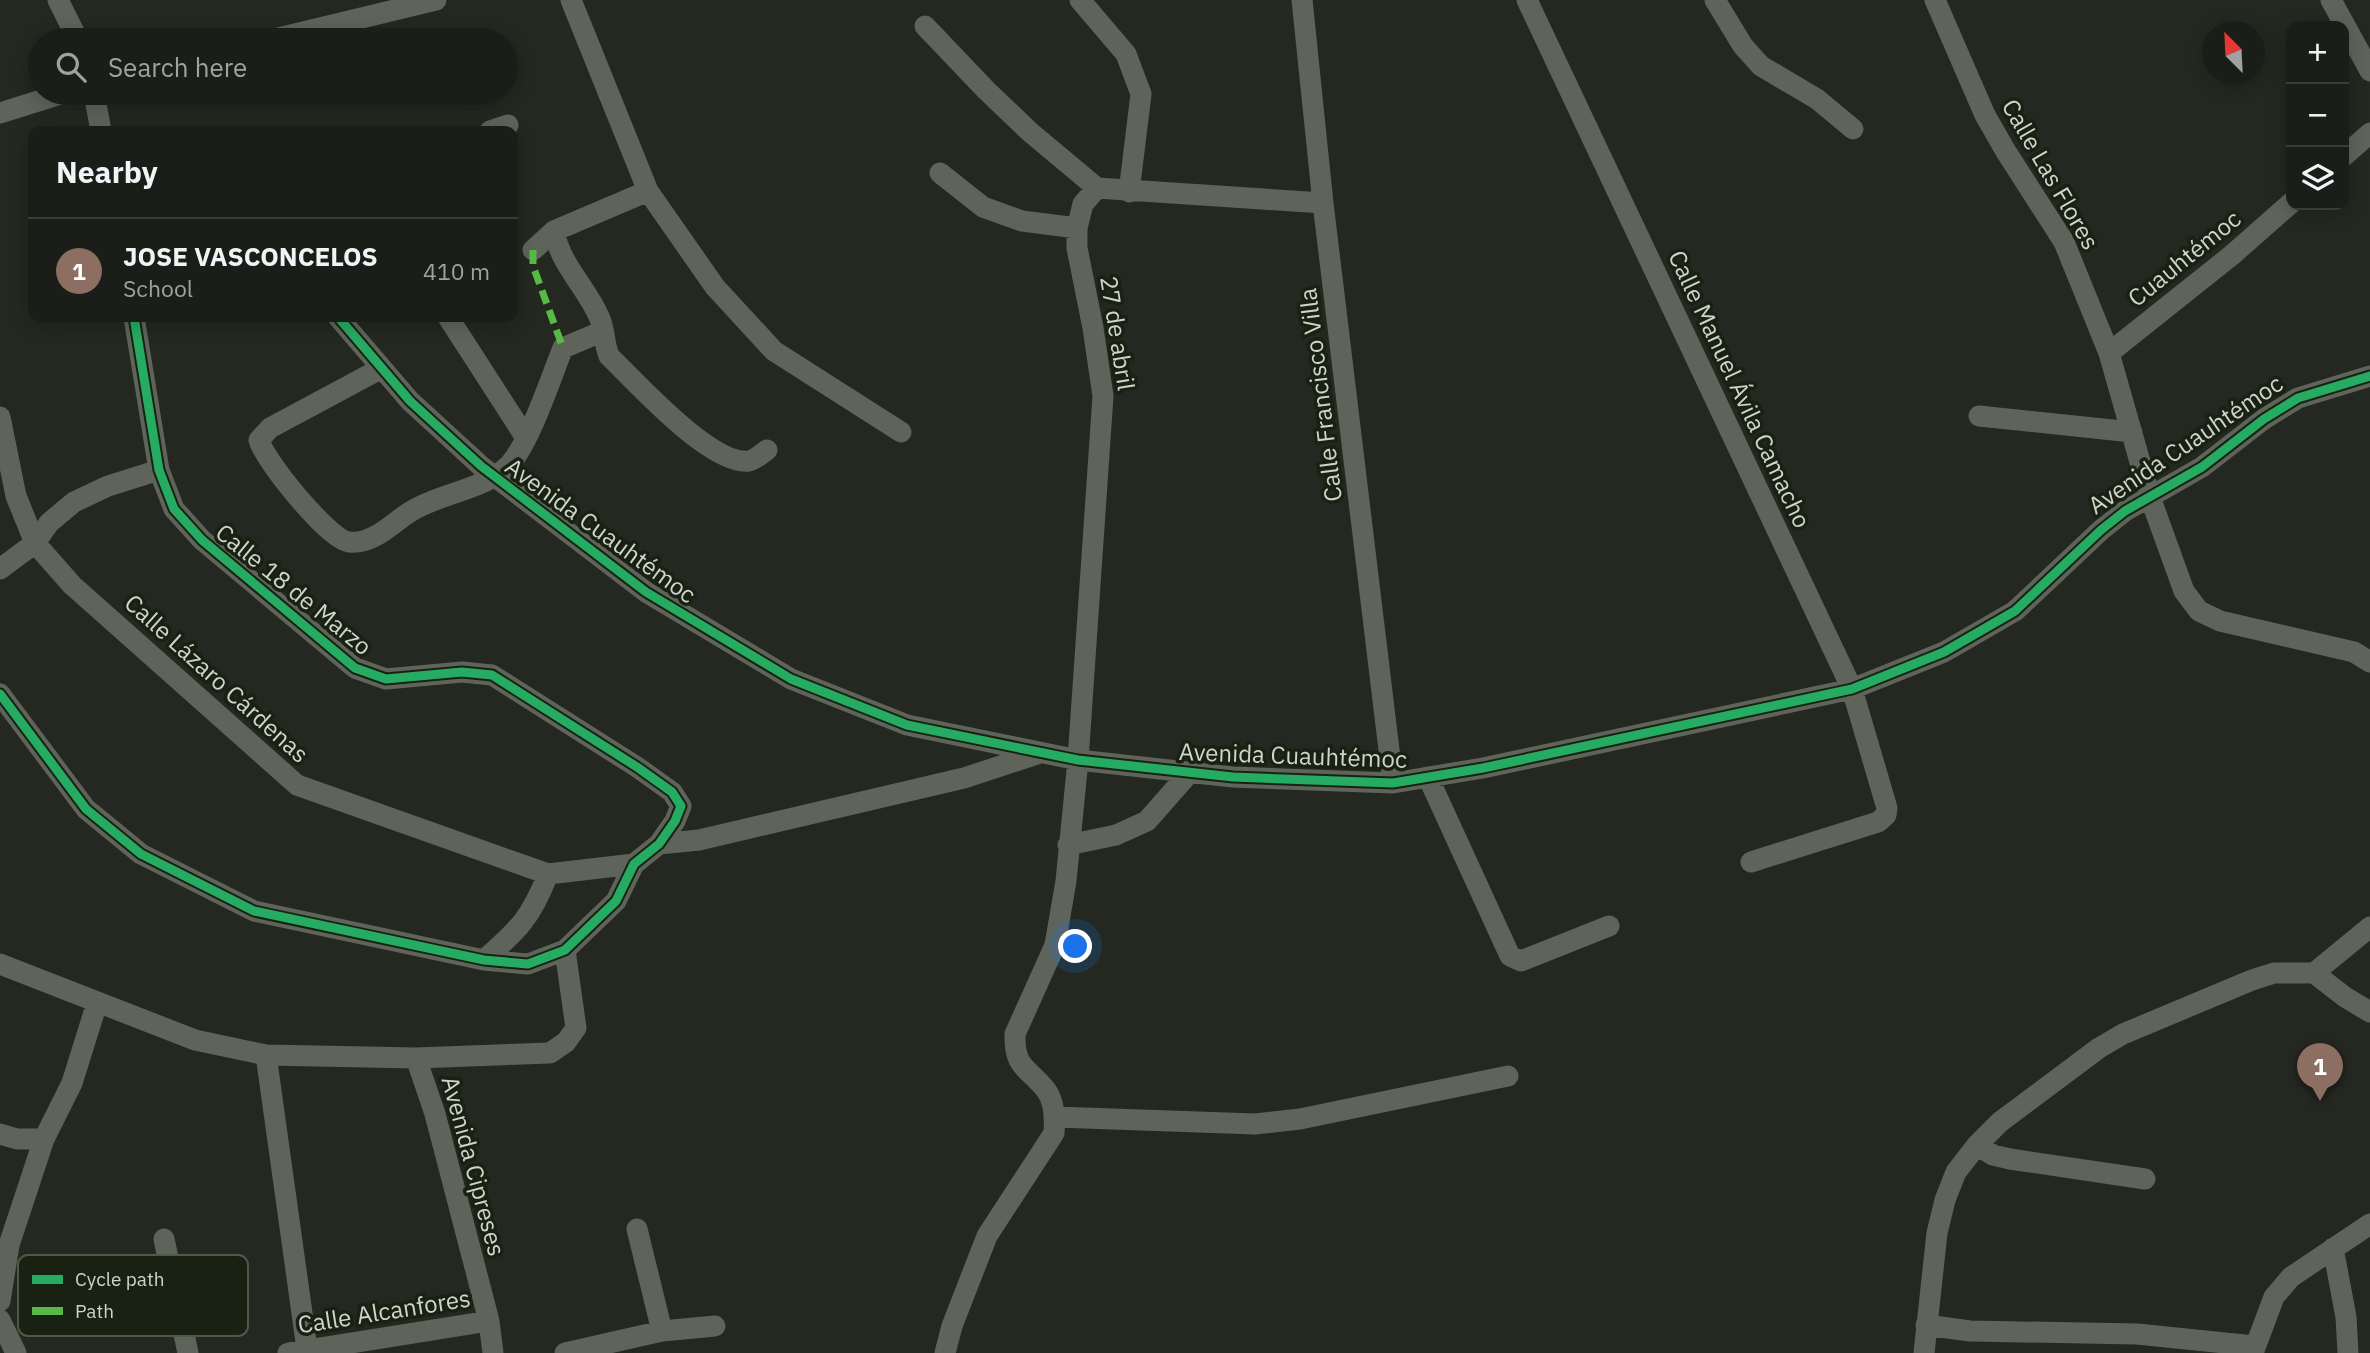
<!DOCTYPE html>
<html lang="en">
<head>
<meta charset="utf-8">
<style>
	:root { --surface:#1b1e18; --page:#282b25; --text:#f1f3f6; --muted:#a0a2a2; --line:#393c37; --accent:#93988f }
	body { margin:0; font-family:"IBM Plex Sans",sans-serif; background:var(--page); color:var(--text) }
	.controls { position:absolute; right:21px; top:21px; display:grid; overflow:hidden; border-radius:14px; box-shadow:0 4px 18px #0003 }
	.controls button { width:63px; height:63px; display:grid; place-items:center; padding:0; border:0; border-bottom:2px solid var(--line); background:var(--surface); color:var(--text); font:35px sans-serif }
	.compass { position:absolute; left:2202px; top:21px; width:63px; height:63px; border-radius:50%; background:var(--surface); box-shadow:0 4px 18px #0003; rotate:336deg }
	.you { position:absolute; left:1076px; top:947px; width:24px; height:24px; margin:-18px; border:5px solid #fff; border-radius:50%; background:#1a73e8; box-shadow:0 0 0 10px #1a73e833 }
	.badge { display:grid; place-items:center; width:46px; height:46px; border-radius:50%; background:var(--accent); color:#fff; font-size:23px; font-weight:700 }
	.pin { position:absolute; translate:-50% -58px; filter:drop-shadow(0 2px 4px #0008) }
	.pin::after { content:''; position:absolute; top:37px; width:24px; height:21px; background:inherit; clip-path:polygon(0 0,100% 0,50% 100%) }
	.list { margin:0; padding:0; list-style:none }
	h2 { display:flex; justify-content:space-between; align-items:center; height:91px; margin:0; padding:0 28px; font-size:30px }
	h2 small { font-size:23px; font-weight:400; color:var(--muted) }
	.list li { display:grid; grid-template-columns:46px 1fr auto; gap:21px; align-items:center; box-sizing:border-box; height:105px; padding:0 28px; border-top:2px solid var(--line) }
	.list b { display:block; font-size:26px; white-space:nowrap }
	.list p { margin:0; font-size:23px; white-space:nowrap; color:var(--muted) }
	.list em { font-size:23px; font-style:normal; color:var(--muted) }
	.icon { flex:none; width:38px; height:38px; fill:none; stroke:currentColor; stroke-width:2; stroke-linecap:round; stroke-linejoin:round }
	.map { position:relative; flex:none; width:2370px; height:1353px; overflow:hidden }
	.search { position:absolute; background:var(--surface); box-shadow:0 4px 18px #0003; left:28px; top:28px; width:490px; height:77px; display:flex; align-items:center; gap:18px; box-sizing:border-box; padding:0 24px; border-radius:38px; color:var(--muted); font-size:26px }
	.panel { position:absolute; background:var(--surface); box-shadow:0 4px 18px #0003; left:28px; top:126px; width:490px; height:196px; border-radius:14px }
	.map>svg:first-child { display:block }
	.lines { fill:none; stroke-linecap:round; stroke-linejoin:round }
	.minor { stroke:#5f645b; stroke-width:21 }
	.quiet { stroke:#58b947; stroke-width:7; stroke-dasharray:14 7; stroke-linecap:butt }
	.cycleway-casing { stroke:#192212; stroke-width:13 }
	.cycleway { stroke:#26ab63; stroke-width:9 }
	.labels { text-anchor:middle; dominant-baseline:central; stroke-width:7; stroke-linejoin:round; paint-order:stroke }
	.street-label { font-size:24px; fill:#cfd5cb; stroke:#192212 }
	.key { fill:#192212; stroke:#50584a; stroke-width:2 }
	.key-label { font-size:19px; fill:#cfd5cb }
</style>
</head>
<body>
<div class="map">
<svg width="2370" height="1353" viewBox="0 0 2370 1353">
	<rect width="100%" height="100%" fill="#242820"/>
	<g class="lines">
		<path class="minor" d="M58,0L78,40
			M571,0L648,191L715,287L774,351L901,432
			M1080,0L1126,54L1141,94L1129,192
			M1302,0L1323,203L1393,783
			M1527,0L1852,689L1887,808L1886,815L1878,822L1751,862
			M1715,0L1743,46L1761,66L1817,99L1853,129
			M1935,0L1985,115L2005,150L2064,242L2109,353L2150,497L2184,591L2199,611L2220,621L2354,652L2370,662
			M2331,0L2370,71
			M925,26L986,90L1030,132L1097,188
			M270,40L436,0
			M94,93L101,131
			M0,113L64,93
			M490,131L508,125
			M2344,156L2370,133
			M940,173L983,207L1022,221L1077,228
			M1097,188L1323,203
			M554,231C561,267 587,287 600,319C605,331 604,344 609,356C636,382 711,466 749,461C755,460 762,453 767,450
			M533,250L554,231L648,191
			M338,317L410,401L481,466L646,592L791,679L907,725L1078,760L1233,777L1393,783L1483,768L1852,689L1944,652L2015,611L2101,530L2125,511L2202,467L2264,419L2298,398L2370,376
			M448,317L526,438
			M2109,353L2232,255L2291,203
			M380,369L270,428L259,440C264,460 329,540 349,542C373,545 392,523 410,512C441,492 484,491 510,464C530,442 551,377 563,348L603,331
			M1979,416L2132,432
			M0,417L16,496L35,543L72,585L297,785L548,874L634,864
			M0,569L35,543L49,523L74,502L108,486L159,470
			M0,694L86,809L141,854L254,911L484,960L528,964L565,950L616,901L634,864L659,844L675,821L681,806L672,792L637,767L492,675L462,672L386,679L355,668L202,540L174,509L159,470L134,317
			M1428,777L1510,956L1521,961L1609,926
			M659,844L699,840L964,778L1037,754
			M1068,845L1116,835L1147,821L1190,772
			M484,960C519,929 531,918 548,874
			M0,964L195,1040L266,1055L416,1058L435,1114L489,1321L493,1353
			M2314,973L2370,927
			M266,1055L307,1349
			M416,1058L550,1053L566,1042L576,1028L565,950
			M1056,1117L1255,1124L1300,1119L1508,1076
			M0,1134L17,1139H44
			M1977,1145L1993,1155L2010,1159L2145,1179
			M637,1229L662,1331
			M164,1239L188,1353
			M2333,1248L2346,1317L2348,1353
			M0,1301L9,1245L44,1139L72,1083L97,1003
			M0,1320L16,1353
			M1926,1325L1970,1331L2137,1334L2254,1346
			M288,1353L489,1321
			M565,1353L662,1331L715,1326
			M945,1353L952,1326L987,1236L1054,1133C1055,1119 1055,1102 1046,1090C1028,1067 1014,1069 1015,1034L1055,945L1066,881L1078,760L1103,396L1093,328L1077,248V228L1083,204L1097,188
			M1924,1353L1937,1233L1945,1200L1956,1172L1977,1145L2000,1122L2099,1048L2123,1034L2252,980L2274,973H2314L2345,997L2370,1012
			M2253,1353L2274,1297L2291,1277L2370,1224"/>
		<path class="quiet" d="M533,250V266L563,348"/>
		<defs>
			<path id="cycleway" d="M338,317L410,401L481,466L646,592L791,679L907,725L1078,760L1233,777L1393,783L1483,768L1852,689L1944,652L2015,611L2101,530L2125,511L2202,467L2264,419L2298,398L2370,376
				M0,694L86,809L141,854L254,911L484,960L528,964L565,950L616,901L634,864L659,844L675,821L681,806L672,792L637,767L492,675L462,672L386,679L355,668L202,540L174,509L159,470L134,317"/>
		</defs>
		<use href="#cycleway" class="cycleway-casing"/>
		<use href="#cycleway" class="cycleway"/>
	</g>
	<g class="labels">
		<g class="street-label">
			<text transform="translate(2051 174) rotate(60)">Calle Las Flores</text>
			<text transform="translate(2184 258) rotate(-39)">Cuauhtémoc</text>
			<text transform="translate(1118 333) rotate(81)">27 de abril</text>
			<text transform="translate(1740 389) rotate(65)">Calle Manuel Ávila Camacho</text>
			<text transform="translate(1320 395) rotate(-97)">Calle Francisco Villa</text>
			<text transform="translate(2185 444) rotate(-34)">Avenida Cuauhtémoc</text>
			<text transform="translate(601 530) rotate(36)">Avenida Cuauhtémoc</text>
			<text transform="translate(294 589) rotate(39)">Calle 18 de Marzo</text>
			<text transform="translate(217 678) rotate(42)">Calle Lázaro Cárdenas</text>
			<text transform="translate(1293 755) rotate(2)">Avenida Cuauhtémoc</text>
			<text transform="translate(474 1166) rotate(75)">Avenida Cipreses</text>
			<text transform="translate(384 1311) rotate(-9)">Calle Alcanfores</text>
		</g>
	</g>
	<rect x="18" y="1255" width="230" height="81" rx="10" class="key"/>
	<rect x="32" y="1275" width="31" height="9" fill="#26ab63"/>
	<rect x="32" y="1307" width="31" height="8" fill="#58b947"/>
	<g class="key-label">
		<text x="75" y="1286">Cycle path</text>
		<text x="75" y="1318">Path</text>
	</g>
</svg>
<div class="controls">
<button>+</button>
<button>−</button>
<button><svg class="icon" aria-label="layers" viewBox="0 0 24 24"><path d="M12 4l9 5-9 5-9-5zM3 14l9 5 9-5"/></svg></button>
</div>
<svg class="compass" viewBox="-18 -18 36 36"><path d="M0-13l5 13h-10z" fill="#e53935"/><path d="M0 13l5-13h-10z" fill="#a0a2a2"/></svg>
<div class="you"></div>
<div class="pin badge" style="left:2320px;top:1101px;background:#8d6e63">1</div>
<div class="search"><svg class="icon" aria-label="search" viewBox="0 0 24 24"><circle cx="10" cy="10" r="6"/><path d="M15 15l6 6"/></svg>Search here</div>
<section class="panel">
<h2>Nearby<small></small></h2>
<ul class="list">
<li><span class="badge" style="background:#8d6e63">1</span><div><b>JOSE VASCONCELOS</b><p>School</p></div><em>410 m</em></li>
</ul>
</section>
</div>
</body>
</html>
